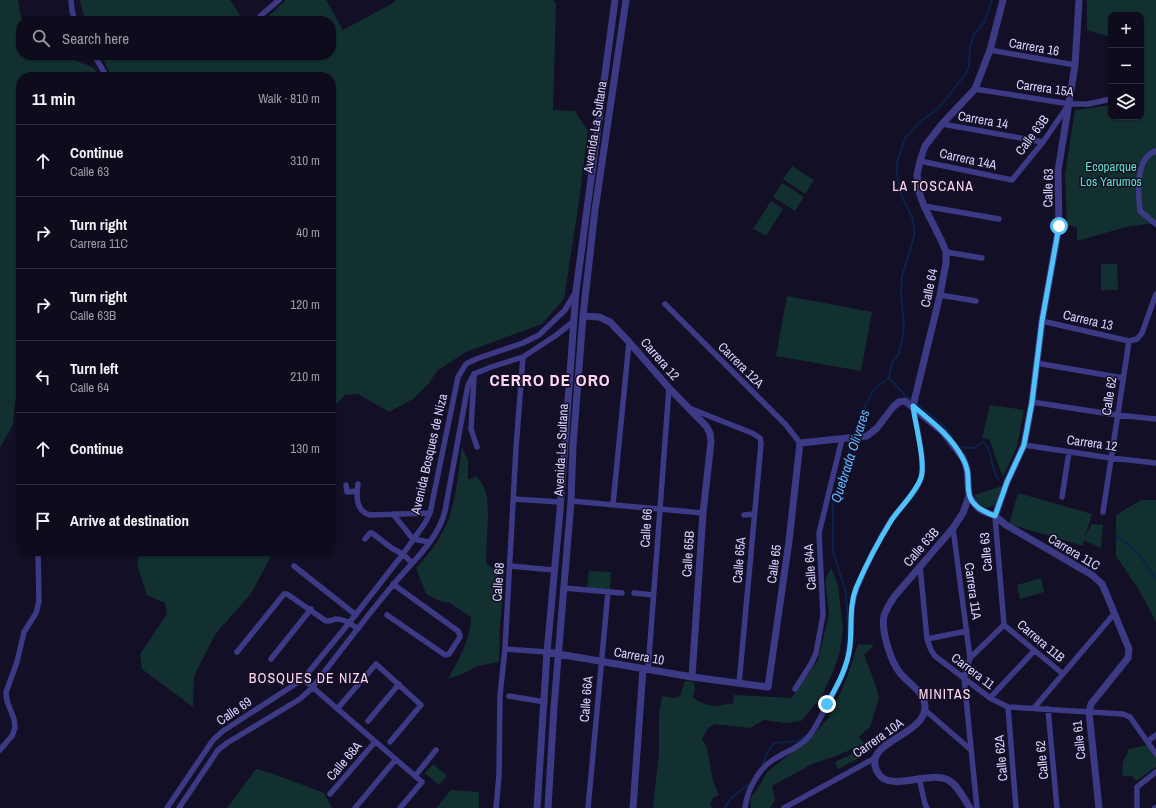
<!DOCTYPE html>
<html lang="en">
<head>
<meta charset="utf-8">
<style>
	:root { --surface:#0e0b1c; --page:#1c1929; --text:#f1f3f6; --muted:#9b9ba3; --line:#2e2b3b }
	body { margin:0; font-family:"Archivo Narrow",sans-serif; background:var(--page); color:var(--text) }
	.controls { position:absolute; right:12px; top:12px; display:grid; overflow:hidden; border-radius:8px; box-shadow:0 1px 3px #0004 }
	.controls button { width:36px; height:36px; display:grid; place-items:center; padding:0; border:0; border-bottom:1px solid var(--line); background:var(--surface); color:var(--text); font:20px sans-serif }
	.stop { position:absolute; width:12px; height:12px; margin:-9px; border:3px solid #4fc3f7; border-radius:50%; background:#fff }
	.stop.end { background:#4fc3f7; border-color:#fff; box-shadow:0 1px 4px #0008 }
	.list { margin:0; padding:0; list-style:none }
	h2 { display:flex; justify-content:space-between; align-items:center; height:52px; margin:0; padding:0 16px; font-size:17px }
	h2 small { font-size:13px; font-weight:400; color:var(--muted) }
	.list li { display:grid; grid-template-columns:26px 1fr auto; gap:12px; align-items:center; box-sizing:border-box; height:72px; padding:0 16px; border-top:1px solid var(--line) }
	.list b { display:block; font-size:15px; white-space:nowrap }
	.list p { margin:0; font-size:13px; white-space:nowrap; color:var(--muted) }
	.list em { font-size:13px; font-style:normal; color:var(--muted) }
	.icon { flex:none; width:22px; height:22px; fill:none; stroke:currentColor; stroke-width:2; stroke-linecap:round; stroke-linejoin:round }
	.map { position:relative; flex:none; width:1156px; height:808px; overflow:hidden }
	.search { position:absolute; background:var(--surface); box-shadow:0 1px 3px #0004; left:16px; top:16px; width:320px; height:44px; display:flex; align-items:center; gap:10px; box-sizing:border-box; padding:0 14px; border-radius:16px; color:var(--muted); font-size:15px }
	.panel { position:absolute; background:var(--surface); box-shadow:0 1px 3px #0004; left:16px; top:72px; width:320px; height:484px; border-radius:16px }
	.map>svg:first-child { display:block }
	.green { fill:#12302f }
	.lines { fill:none; stroke-linecap:round; stroke-linejoin:round }
	.stream { stroke:#0c2248; stroke-width:2 }
	.pedestrian { stroke:#3d3a85; stroke-width:4.5 }
	.minor { stroke:#3d3a85; stroke-width:5.5 }
	.tertiary { stroke:#3d3a85; stroke-width:7 }
	.route { stroke:#4fc3f7; stroke-width:5 }
	.labels { text-anchor:middle; dominant-baseline:central; stroke-width:3; stroke-linejoin:round; paint-order:stroke }
	.street-label { font-size:13px; fill:#d9d4ff; stroke:#130f26 }
	.park-label { font-size:13px; fill:#5fe0c0; stroke:#130f26 }
	.neighbourhood-label { font-size:14px; letter-spacing:1px; fill:#ffd6f0; stroke:#130f26 }
	.water-label { font-size:14px; font-style:italic; fill:#62b6ff; stroke:#130f26 }
	.district-label { font-size:17px; font-weight:bold; letter-spacing:1px; fill:#ffd6f0; stroke:#130f26 }
</style>
</head>
<body>
<div class="map">
<svg width="1156" height="808" viewBox="0 0 1156 808">
	<rect width="100%" height="100%" fill="#130f26"/>
	<path class="green" d="M0,0H18L21,18L23,21H21V55H63L94,68L100,77H21V386L15,402L13,424L0,448Z
		M80,0H230L244,21H85Z
		M286,0H326L343,30L393,3L395,0H553L556,4L553,110L575,111L588,131L579,201L564,299L542,324L466,352L437,371L429,383L413,399L389,412L358,394L345,395L331,410V77H112L101,55H331V21H263Z
		M1087,0H1156V223L1126,227L1077,241V227L1067,225L1065,174L1075,110L1111,105V117H1141V93L1143,91L1141,64V15H1111V37L1087,30Z
		M792,166L814,180L805,194L783,179Z
		M782,183L804,197L795,211L773,197Z
		M771,201L783,209L766,236L753,229Z
		M1101,264H1117L1118,290H1101Z
		M787,296L872,312L861,371L776,356Z
		M990,405L1024,410L1017,447L1003,477L989,439L982,438Z
		M462,447L468,460V480L476,476L483,485L487,496L488,516L486,563L491,567L504,570L503,591L500,625L499,662L478,666L464,673L448,679C459,659 470,641 471,617L450,603L440,601L426,594L416,568C426,557 436,545 443,531C456,508 458,473 462,447Z
		M1002,486L995,505C983,511 980,505 974,495Z
		M1018,493L1092,514L1085,537L1092,524L1103,525L1101,548L1084,540L1083,546L1009,524Z
		M1141,500H1156V622L1139,590L1116,556V515Z
		M140,551H276L271,556L251,594L216,633L194,676L193,707L142,669L140,654L167,614L165,603L147,595L137,565Z
		M831,568L838,585L843,629L840,651L834,669L821,698L801,721L784,723L764,720L750,728L715,724L708,728L702,739L707,748L713,781L719,795L713,798L710,804L713,808H653L659,753V715L662,696L674,698L680,696L685,681L694,682L695,688L693,698C700,702 708,706 716,706C722,706 726,703 733,704L734,695L791,698L818,660L829,614L825,580Z
		M589,571L611,572L610,591L587,589Z
		M1041,578L1044,592L1020,599L1017,585Z
		M858,644L874,645L864,655L876,686L879,699L870,727L859,737L865,744L833,757L812,764L772,786L775,800L770,808H751L750,799L761,783L767,772L810,738L830,716L847,677Z
		M1147,745L1156,758V767L1136,781L1132,776H1124L1122,775L1123,762L1129,749Z
		M858,751L861,757L838,769L835,762Z
		M433,764L447,776L439,785L425,773Z
		M256,769L274,774L324,793L332,808H227Z
		M451,790L479,792V808H436Z"/>
	<g class="lines">
		<path class="stream" d="M889,378L906,396L912,400
			M916,403L944,426L958,446L966,448H974L983,442L988,447L995,474L999,480
			M1117,536L1137,552L1156,579
			M846,654L848,630L847,606L845,589L833,551V505L838,483L861,414L874,389L889,378L892,363L899,353L901,345L904,327L901,292L902,276L912,244L914,235V226L912,217L902,197L897,176V163L905,138L921,121L932,113L942,104L965,75L969,66L970,47L974,34L984,23L992,0
			M762,766L768,751L774,743L798,741L809,733
			M726,808L725,807L732,797L751,783"/>
		<path class="pedestrian" d="M1154,808L1156,807"/>
		<path class="minor" d="M71,0L72,11L75,21
			M260,16L279,0
			M990,50L1075,65
			M94,55L107,77
			M975,89L1070,104H1088L1111,99
			M942,124L1043,142
			M1156,151C1135,157 1138,194 1140,211L1156,224
			M920,161L1012,180L1043,142L1067,107
			M924,206L999,219
			M946,252L982,258
			M940,295L976,301
			M665,304L786,425L800,443
			M1042,321L1129,341
			M1129,341L1137,339L1142,333L1156,294
			M1036,363L1123,378
			M474,374L491,367L523,357L555,336L574,321
			M474,377L471,429L477,447
			M1032,402L1117,415L1156,419
			M689,408L752,433L760,438L761,444L739,684
			M1024,445L1111,458L1156,463
			M358,484C356,497 356,511 370,515L430,513
			M346,485L347,492L357,491
			M1062,497L1069,452
			M514,499L560,502
			M571,501L703,513
			M613,504L629,342
			M1103,512L1129,341
			M393,514L413,539L429,542
			M744,515L754,514
			M995,516L1004,625
			M953,528L970,658
			M365,539L370,533H372L393,549L403,554L412,563
			M294,566L356,615
			M510,566L554,570
			M920,566L927,639L931,650L935,656L990,698L1008,707L1123,714L1130,717L1156,754
			M564,588L622,593
			M634,593L653,595
			M387,615L445,655L449,654L460,637V635L458,631L393,584
			M1004,625L1063,674
			M927,639L967,631
			M505,649L547,652
			M237,652L284,594H287L326,621C331,621 332,620 336,619C345,619 352,624 358,629
			M271,659L311,609
			M648,670L669,388
			M303,679L422,782L400,808
			M795,689L811,664L816,653L823,615L819,533L842,439
			M509,696L545,702
			M990,698L1034,651
			M1008,707L1016,808
			M1034,708L1114,614
			M337,709L376,664L421,705L390,742
			M1048,709L1057,808
			M925,710L971,750
			M368,721L399,684
			M1148,741L1156,735
			M0,750L12,736L15,728L14,719L7,701L6,692L17,662L24,632L36,613L39,601L38,551
			M415,776L436,750
			M919,778L925,804L927,808
			M330,794L375,742
			M167,808L213,740L223,731L303,679L349,623L403,554L425,523L430,513L458,377L466,364L476,359L523,343L539,335L565,310L575,293
			M179,808L218,750L227,743L300,699L312,688C339,653 365,618 393,585C412,562 438,540 445,511L468,385L474,374
			M355,808L396,759
			M496,808L499,775L500,695L505,649L516,448L523,357
			M588,808L608,592
			M745,808C747,791 758,769 773,760C786,751 804,746 812,732C818,723 823,713 828,703C838,685 847,668 850,647C853,627 849,607 857,588C866,565 878,541 891,520C900,507 916,494 921,478C926,463 916,424 913,407
			M784,808L875,758
			M977,808L964,678L970,658L1004,625
			M1137,808V787L1156,772"/>
		<path class="tertiary" d="M583,316L599,317L610,322L629,342L669,388L706,426L710,433L711,442L703,513L692,677
			M913,406L940,295L946,263V252L942,242L924,206L919,192L917,175L920,161L925,146L942,124L975,89L990,50L1003,0
			M969,496L978,508L983,511L995,516L1006,525L1092,575L1102,584L1106,593L1129,649L1128,658L1091,704L1089,712L1099,808
			M995,516L1007,482L1024,445L1032,402L1042,321L1059,226L1058,171L1075,65L1079,0
			M547,652L692,677L768,687L789,541L800,443L867,436L877,428L893,407L899,402L905,401L943,432L963,458L967,469L969,496L963,513L953,528L894,597C890,603 886,609 884,616C881,631 891,662 900,673C909,684 924,691 925,706C926,737 859,741 878,773C890,793 928,770 948,780C958,785 964,799 970,808
			M537,808L547,652L560,511L576,291L615,0
			M548,808L554,707L571,501L573,446L583,316L595,210L626,0
			M633,808L643,669"/>
	</g>
	<g class="lines">
		<path class="route" d="M827,704C837,686 848,667 850,645C852,626 849,606 856,588C866,565 878,542 891,521C900,507 915,494 921,478C926,463 915,424 913,406C931,421 951,436 962,457C978,483 952,500 995,516L1007,482L1024,445L1032,402L1042,321L1059,226"/>
	</g>
	<g class="labels">
		<g class="street-label">
			<text transform="translate(1034 47) rotate(10)">Carrera 16</text>
			<text transform="translate(1045 88) rotate(8)">Carrera 15A</text>
			<text transform="translate(983 120) rotate(10)">Carrera 14</text>
			<text transform="translate(595 127) rotate(-81)">Avenida La Sultana</text>
			<text transform="translate(1032 135) rotate(-53)">Calle 63B</text>
			<text transform="translate(968 159) rotate(12)">Carrera 14A</text>
			<text transform="translate(1048 188) rotate(-89)">Calle 63</text>
			<text transform="translate(929 288) rotate(-78)">Calle 64</text>
			<text transform="translate(1088 320) rotate(13)">Carrera 13</text>
			<text transform="translate(660 359) rotate(49)">Carrera 12</text>
			<text transform="translate(741 365) rotate(45)">Carrera 12A</text>
			<text transform="translate(1109 396) rotate(-81)">Calle 62</text>
			<text transform="translate(1092 443) rotate(8)">Carrera 12</text>
			<text transform="translate(561 450) rotate(-87)">Avenida La Sultana</text>
			<text transform="translate(429 454) rotate(-77)">Avenida Bosques de Niza</text>
			<text transform="translate(646 528) rotate(-86)">Calle 66</text>
			<text transform="translate(921 547) rotate(-49)">Calle 63B</text>
			<text transform="translate(986 552) rotate(-95)">Calle 63</text>
			<text transform="translate(1074 552) rotate(31)">Carrera 11C</text>
			<text transform="translate(688 554) rotate(-86)">Calle 65B</text>
			<text transform="translate(739 560) rotate(-85)">Calle 65A</text>
			<text transform="translate(774 564) rotate(-82)">Calle 65</text>
			<text transform="translate(810 567) rotate(-94)">Calle 64A</text>
			<text transform="translate(498 582) rotate(-86)">Calle 68</text>
			<text transform="translate(973 591) rotate(82)">Carrera 11A</text>
			<text transform="translate(1041 641) rotate(40)">Carrera 11B</text>
			<text transform="translate(639 656) rotate(10)">Carrera 10</text>
			<text transform="translate(973 671) rotate(37)">Carrera 11</text>
			<text transform="translate(586 699) rotate(-85)">Calle 66A</text>
			<text transform="translate(234 711) rotate(-34)">Calle 69</text>
			<text transform="translate(878 738) rotate(-35)">Carrera 10A</text>
			<text transform="translate(1079 740) rotate(-96)">Calle 61</text>
			<text transform="translate(1001 758) rotate(-95)">Calle 62A</text>
			<text transform="translate(1042 760) rotate(-95)">Calle 62</text>
			<text transform="translate(344 761) rotate(-50)">Calle 68A</text>
		</g>
		<g class="park-label">
			<text x="1111" y="166">Ecoparque<tspan x="1111" dy="15">Los Yarumos</tspan></text>
		</g>
		<g class="neighbourhood-label">
			<text x="933" y="186">LA TOSCANA</text>
			<text x="309" y="678">BOSQUES DE NIZA</text>
			<text x="945" y="694">MINITAS</text>
		</g>
		<g class="water-label">
			<text transform="translate(850 456) rotate(-72)">Quebrada Olivares</text>
		</g>
		<g class="district-label">
			<text x="550" y="379">CERRO DE ORO</text>
		</g>
	</g>
</svg>
<div class="controls">
<button>+</button>
<button>−</button>
<button><svg class="icon" aria-label="layers" viewBox="0 0 24 24"><path d="M12 4l9 5-9 5-9-5zM3 14l9 5 9-5"/></svg></button>
</div>
<div class="stop" style="left:1059px;top:226px"></div>
<div class="stop end" style="left:827px;top:704px"></div>
<div class="search"><svg class="icon" aria-label="search" viewBox="0 0 24 24"><circle cx="10" cy="10" r="6"/><path d="M15 15l6 6"/></svg>Search here</div>
<section class="panel">
<h2>11 min<small>Walk · 810 m</small></h2>
<ul class="list">
<li><svg class="icon" aria-label="ahead" viewBox="0 0 24 24"><path d="M12 20V5M6 11l6-6 6 6"/></svg><div><b>Continue</b><p>Calle 63</p></div><em>310 m</em></li>
<li><svg class="icon" aria-label="right" viewBox="0 0 24 24"><path d="M7 20v-9h11M14 6l5 5-5 5"/></svg><div><b>Turn right</b><p>Carrera 11C</p></div><em>40 m</em></li>
<li><svg class="icon" aria-label="right" viewBox="0 0 24 24"><path d="M7 20v-9h11M14 6l5 5-5 5"/></svg><div><b>Turn right</b><p>Calle 63B</p></div><em>120 m</em></li>
<li><svg class="icon" aria-label="left" viewBox="0 0 24 24"><path d="M17 20v-9H6M10 6l-5 5 5 5"/></svg><div><b>Turn left</b><p>Calle 64</p></div><em>210 m</em></li>
<li><svg class="icon" aria-label="ahead" viewBox="0 0 24 24"><path d="M12 20V5M6 11l6-6 6 6"/></svg><div><b>Continue</b></div><em>130 m</em></li>
<li><svg class="icon" aria-label="arrive" viewBox="0 0 24 24"><path d="M6 21V4h12l-3 4 3 4H6"/></svg><div><b>Arrive at destination</b></div></li>
</ul>
</section>
</div>
</body>
</html>
